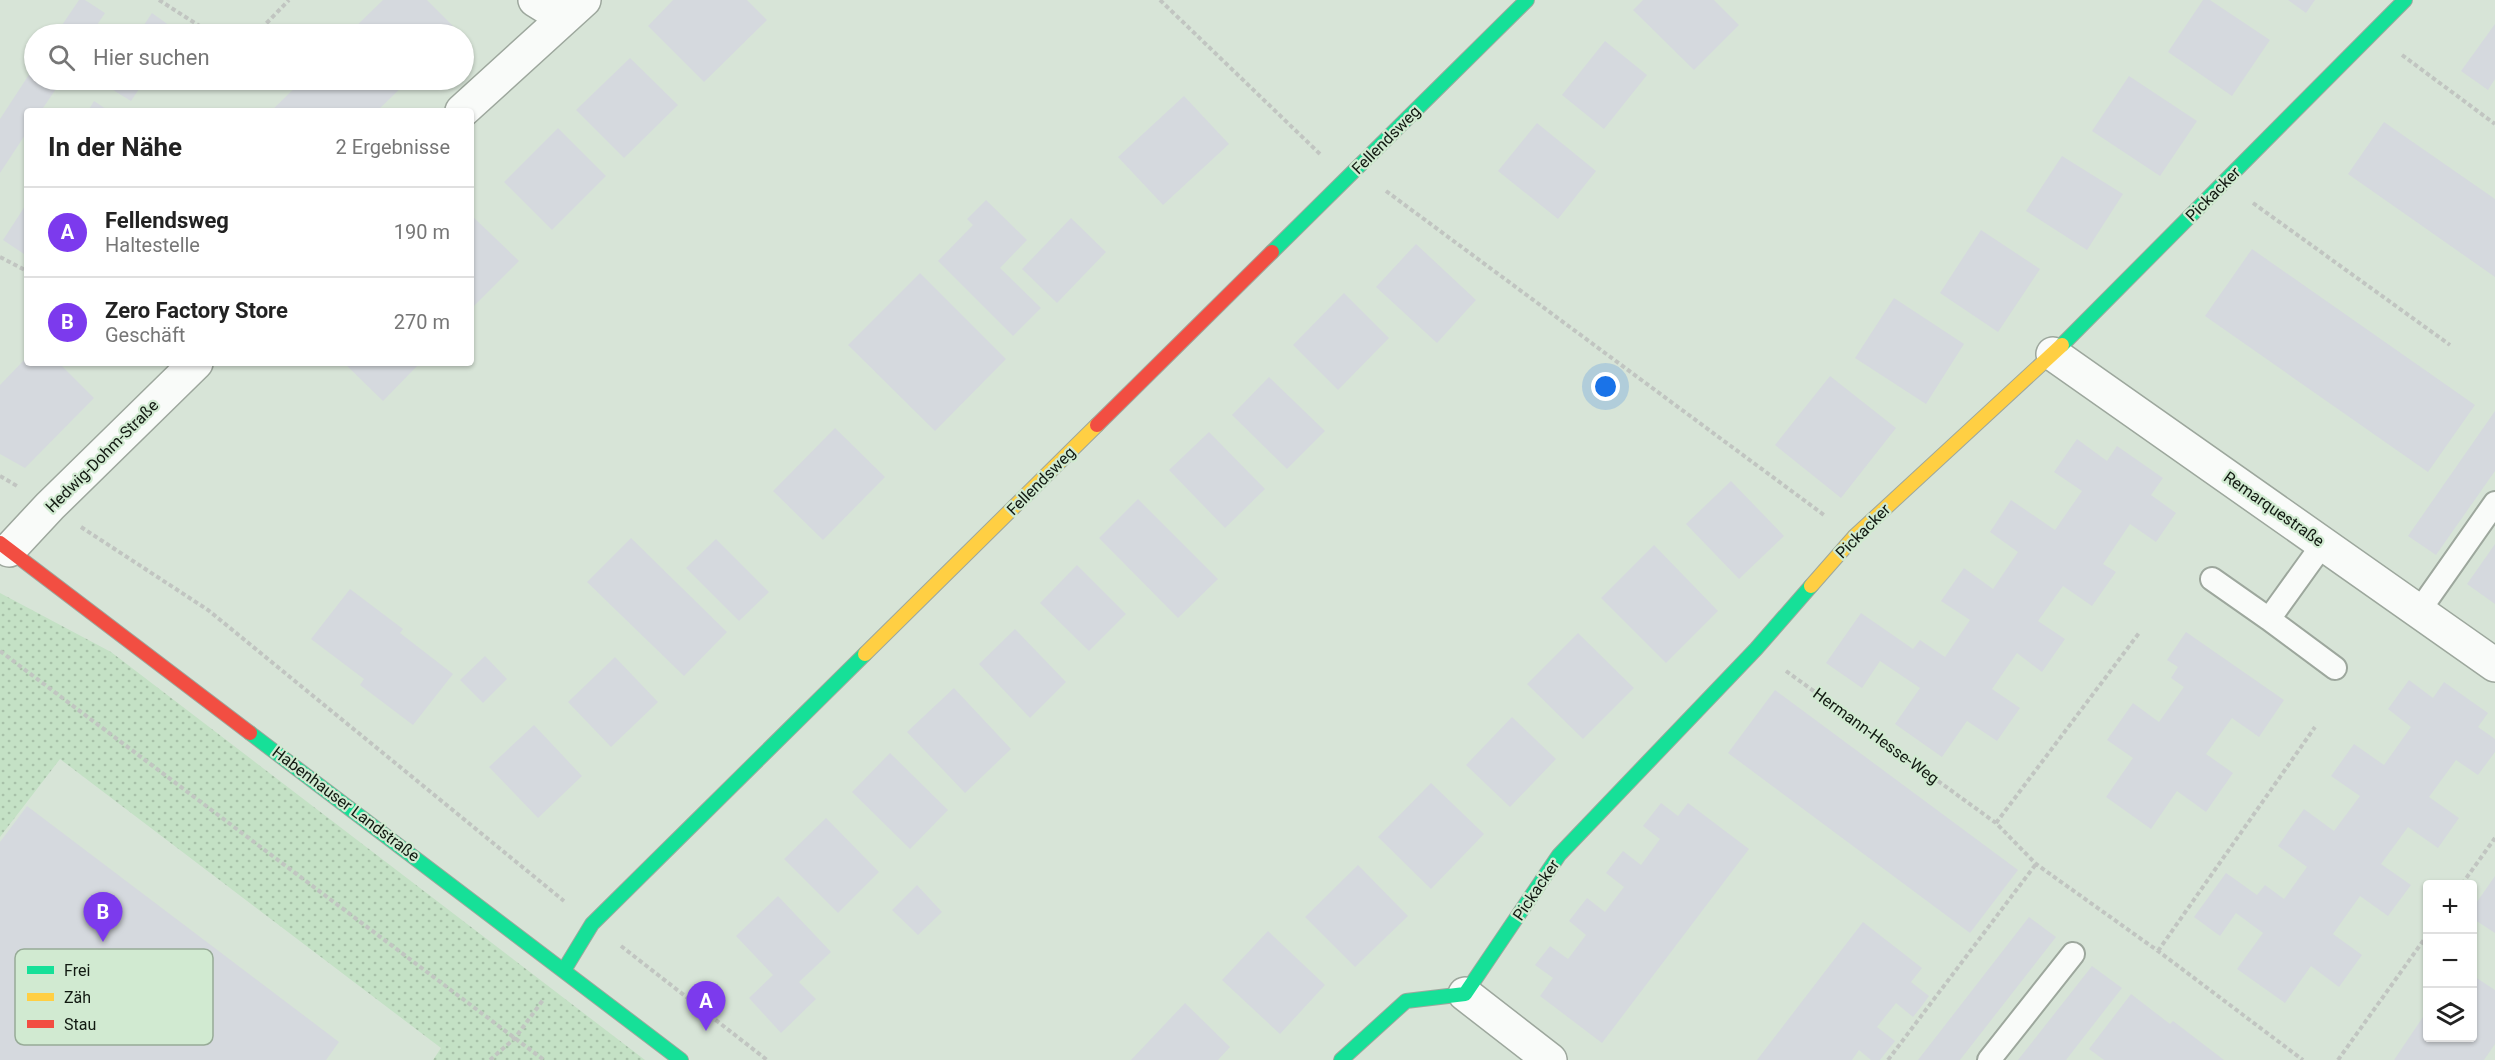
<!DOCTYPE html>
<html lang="de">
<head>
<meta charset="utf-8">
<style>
	:root { --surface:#fff; --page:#f2f2f2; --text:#222; --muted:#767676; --line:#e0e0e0; --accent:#7c3aed }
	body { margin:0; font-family:Roboto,sans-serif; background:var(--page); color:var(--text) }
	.controls { position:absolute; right:18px; bottom:18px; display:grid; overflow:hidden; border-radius:6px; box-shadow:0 2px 4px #0004 }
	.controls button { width:54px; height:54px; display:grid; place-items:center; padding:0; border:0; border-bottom:2px solid var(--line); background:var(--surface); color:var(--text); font:30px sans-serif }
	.you { position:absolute; left:1606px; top:387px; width:21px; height:21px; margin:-15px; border:4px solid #fff; border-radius:50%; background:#1a73e8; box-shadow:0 0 0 9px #1a73e833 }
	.badge { display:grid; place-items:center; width:39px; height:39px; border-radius:50%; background:var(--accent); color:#fff; font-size:20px; font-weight:700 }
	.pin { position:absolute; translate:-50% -50px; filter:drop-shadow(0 2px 3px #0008) }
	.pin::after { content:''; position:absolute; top:32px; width:21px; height:18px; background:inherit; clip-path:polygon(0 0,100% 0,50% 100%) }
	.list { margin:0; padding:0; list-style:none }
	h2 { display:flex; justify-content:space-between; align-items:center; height:78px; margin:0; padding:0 24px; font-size:26px }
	h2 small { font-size:20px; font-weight:400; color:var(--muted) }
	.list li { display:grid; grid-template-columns:39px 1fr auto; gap:18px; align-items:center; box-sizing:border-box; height:90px; padding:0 24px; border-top:2px solid var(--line) }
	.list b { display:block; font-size:22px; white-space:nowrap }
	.list p { margin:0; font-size:20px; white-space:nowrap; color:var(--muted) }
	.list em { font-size:20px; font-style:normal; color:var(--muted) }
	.icon { flex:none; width:33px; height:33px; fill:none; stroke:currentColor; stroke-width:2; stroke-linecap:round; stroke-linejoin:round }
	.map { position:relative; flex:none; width:2495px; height:1060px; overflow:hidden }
	.search { position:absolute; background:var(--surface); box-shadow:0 2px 4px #0004; left:24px; top:24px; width:450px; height:66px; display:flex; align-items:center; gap:15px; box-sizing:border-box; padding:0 21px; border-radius:33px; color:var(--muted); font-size:22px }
	.panel { position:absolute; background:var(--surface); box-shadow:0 2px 4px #0004; left:24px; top:108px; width:450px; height:258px; border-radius:6px }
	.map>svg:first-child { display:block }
	.grass { fill:url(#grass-dots) }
	.building { fill:#d5d9de }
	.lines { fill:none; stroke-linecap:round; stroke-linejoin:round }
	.lane-casing { stroke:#9da79d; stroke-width:26 }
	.street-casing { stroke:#9da79d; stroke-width:36 }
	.fast-casing { stroke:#9da79d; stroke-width:16 }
	.slow-casing { stroke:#9da79d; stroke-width:16 }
	.jam-casing { stroke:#9da79d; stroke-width:16 }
	.path { stroke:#c1c5c1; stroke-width:4; stroke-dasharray:4.5 3; stroke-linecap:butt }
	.lane { stroke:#f9fbf9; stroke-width:22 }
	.street { stroke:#f9fbf9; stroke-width:33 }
	.fast { stroke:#16e098; stroke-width:14 }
	.slow { stroke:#ffcf43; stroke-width:14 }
	.jam { stroke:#f24e42; stroke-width:14 }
	.labels { text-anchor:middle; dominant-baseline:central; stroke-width:4.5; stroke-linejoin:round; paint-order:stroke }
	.street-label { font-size:16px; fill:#111911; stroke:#d1ead1 }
	.key { fill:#d1ead1; stroke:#97ab97; stroke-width:1.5 }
	.key-label { font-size:16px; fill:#111911 }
</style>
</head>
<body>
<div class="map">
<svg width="2495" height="1060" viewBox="0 0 2495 1060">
	<defs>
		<pattern id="grass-dots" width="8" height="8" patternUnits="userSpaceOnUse" patternTransform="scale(1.5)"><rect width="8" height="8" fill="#c4e1c5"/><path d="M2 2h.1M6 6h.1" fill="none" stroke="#a7c0a8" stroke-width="1.8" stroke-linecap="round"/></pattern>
	</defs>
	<rect width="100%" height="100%" fill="#d7e4d7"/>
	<path class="grass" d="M0,593L111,652L645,1060H433L441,1048L60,759L0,837Z"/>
	<path class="building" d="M79,0H85L105,13L91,34H56Z
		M383,0H427L458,31L454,34H348Z
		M673,0H747L767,20L704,82L648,26Z
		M1643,0H1714L1739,25L1694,70L1633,10Z
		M2203,0H2210L2270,40L2232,96L2168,52Z
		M2288,0H2315L2306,13Z
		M152,13L177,31L175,34H138Z
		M2495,24V79L2488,90L2461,71Z
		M1605,41L1647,75L1604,129L1562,95Z
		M630,58L678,105L624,158L576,110Z
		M34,67V80H62L41,111H27V132L0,173V119Z
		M2129,76L2197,121L2160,176L2092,131Z
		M109,80H145L131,101L105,85Z
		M303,80H409L377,111H271Z
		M1184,96L1229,144L1163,205L1118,157Z
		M94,101L109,111H88Z
		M2384,122L2495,199V277L2348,174Z
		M1537,123L1596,171L1558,219L1498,171Z
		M558,128L606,176L552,230L504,182Z
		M2062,156L2123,194L2087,250L2026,211Z
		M986,200L1027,240L1000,268L1041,308L1013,336L938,261L973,225L967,219Z
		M27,203V256L3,240Z
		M471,215L519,261L471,309Z
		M1071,218L1106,252L1057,303L1022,269Z
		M1981,230L2040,269L1998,332L1940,293Z
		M1416,244L1476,300L1437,343L1376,287Z
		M2252,249L2475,405L2428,472L2205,316Z
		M920,273L1006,359L935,431L848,345Z
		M1344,293L1389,338L1338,390L1293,345Z
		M1894,298L1964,344L1926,404L1855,358Z
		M27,357V363H59L94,398L25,468L0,454V385Z
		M344,363H420L383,401Z
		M1830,376L1896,428L1841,498L1775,445Z
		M1269,377L1325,431L1287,469L1232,415Z
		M2495,411V471L2436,555L2408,536Z
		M835,428L885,477L823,540L773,491Z
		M1209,432L1265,489L1225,528L1169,470Z
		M2077,439L2107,461L2117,446L2163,478L2151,495L2176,513L2156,542L2130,524L2103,564L2116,572L2092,606L2063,586L2038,621L2065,639L2042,672L2017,653L1992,689L2020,708L1997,741L1967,721L1942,757L1895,724L1920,688L1880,661L1862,688L1826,663L1861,613L1913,649L1920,640L1945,657L1970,620L1941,601L1964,568L1993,589L2018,552L1990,532L2011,500L2055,530L2082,491L2054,472Z
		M1731,481L1784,536L1739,579L1686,524Z
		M1138,499L1218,579L1178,618L1099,538Z
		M631,538L727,632L684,676L587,582Z
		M716,539L769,592L739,621L686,568Z
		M2495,544V604L2467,584Z
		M1654,545L1718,611L1666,663L1601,598Z
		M1077,565L1126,614L1089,651L1040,603Z
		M350,589L403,629L400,633L453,674L413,725L360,685L364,679L311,639Z
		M1015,629L1066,682L1030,718L979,664Z
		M2186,632L2284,700L2259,737L2232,718L2206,754L2233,773L2206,812L2177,791L2151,829L2106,797L2133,758L2107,740L2133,703L2159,722L2184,687L2171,678L2178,667L2167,660Z
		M1578,633L1634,688L1583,739L1527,684Z
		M485,656L507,679L483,703L460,680Z
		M615,657L658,702L611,747L568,702Z
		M2409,680L2433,698L2444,682L2488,713L2478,727L2495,739V752L2478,775L2456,760L2429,797L2459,818L2438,848L2408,827L2381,864L2411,885L2388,916L2360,896L2333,934L2362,955L2339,987L2311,966L2285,1003L2237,969L2263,933L2236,913L2220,936L2194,917L2226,873L2257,895L2265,885L2284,899L2307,867L2278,846L2304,809L2334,831L2360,796L2331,776L2354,744L2384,765L2411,727L2388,709Z
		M954,688L1011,749L965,793L907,732Z
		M1775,690L2018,870L1970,933L1728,753Z
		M1512,717L1556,759L1510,807L1466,765Z
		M534,725L582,776L538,818L489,767Z
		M890,753L948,810L910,849L852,792Z
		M1431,783L1484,834L1431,889L1378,837Z
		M1661,803L1678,816L1688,803L1749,849L1602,1043L1540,996L1553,978L1535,965L1550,946L1568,959L1586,935L1569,921L1587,898L1605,912L1624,887L1606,873L1623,851L1641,865L1660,839L1643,826Z
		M27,806L339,1042L326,1060H0V842Z
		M826,818L879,872L838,913L784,859Z
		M1358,865L1408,916L1355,967L1305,917Z
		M2495,876V933L2472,918V909Z
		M917,885L942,912L918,935L892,910Z
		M778,896L831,952L799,982L816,999L781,1033L749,998L773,975L736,936Z
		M2029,917L2056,937L1960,1060H1918Z
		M1863,922L1922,968L1911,982L1929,996L1921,1007L1913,1017L1896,1003L1877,1027L1895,1041L1880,1060H1871L1859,1050L1852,1060H1757Z
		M1268,931L1325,985L1280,1034L1222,980Z
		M2092,966L2122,988L2066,1060H2018Z
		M2472,975L2495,990V1044L2484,1060H2394L2427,1011V1038H2472Z
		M2131,994L2170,1024L2173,1021L2224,1060H2104L2089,1049Z
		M1185,1003L1230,1047L1218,1060H1131Z"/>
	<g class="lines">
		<defs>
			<path id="lane" d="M2212,579L2269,619L2323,544
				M2419,611L2495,503
				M2269,619L2335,668
				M1989,1060L2073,954"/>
			<path id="street" d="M535,0L564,18
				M462,111L584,0
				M2053,354L2495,665
				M9,550L50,506L196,363
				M1465,994L1550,1060"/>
			<path id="fast" d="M1272,252L1527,0
				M2062,345L2405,0
				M250,733L681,1060
				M564,970L592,924L865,654
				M1341,1060L1406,1001L1465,994L1559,855L1756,649L1811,586"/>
			<path id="slow" d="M1811,586L1854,537L2062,345
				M865,654L1097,425"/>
			<path id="jam" d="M1097,425L1272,252
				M0,543L250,733"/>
		</defs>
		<use href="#lane" class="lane-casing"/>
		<use href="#street" class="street-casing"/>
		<use href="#fast" class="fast-casing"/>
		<use href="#slow" class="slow-casing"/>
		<use href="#jam" class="jam-casing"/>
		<path class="path" d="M159,0L212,34
			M1160,0L1320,154
			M256,34L289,0
			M2402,55L2495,124
			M1386,191L1824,515
			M2253,203L2450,345
			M0,257L27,271
			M0,476L17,486
			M81,527L208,610L564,901
			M0,651L544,1060
			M1786,671L1996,823L2036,864L2158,951L2303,1060
			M1996,823L2139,633
			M2462,884L2495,838
			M621,946L767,1060
			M2158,951L2315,727
			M490,1060L515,1038L543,1000
			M1888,1060L2036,864
			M2338,1060L2428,934"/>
		<use href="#lane" class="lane"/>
		<use href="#street" class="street"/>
		<use href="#fast" class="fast"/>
		<use href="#slow" class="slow"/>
		<use href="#jam" class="jam"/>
	</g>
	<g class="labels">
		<g class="street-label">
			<text transform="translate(1386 140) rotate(-45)">Fellendsweg</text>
			<text transform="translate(2213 194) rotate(-45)">Pickacker</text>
			<text transform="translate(102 456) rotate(-45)">Hedwig-Dohm-Straße</text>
			<text transform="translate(1041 481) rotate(-45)">Fellendsweg</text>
			<text transform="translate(2274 509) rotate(35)">Remarquestraße</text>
			<text transform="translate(1863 531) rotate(-45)">Pickacker</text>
			<text transform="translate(1876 736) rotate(36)">Hermann-Hesse-Weg</text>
			<text transform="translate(346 804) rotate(37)">Habenhauser Landstraße</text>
			<text transform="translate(1536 890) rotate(-56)">Pickacker</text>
		</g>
	</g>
	<rect x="15" y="949" width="198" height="96" rx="9" class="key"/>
	<rect x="27" y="966" width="27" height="8" fill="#16e098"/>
	<rect x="27" y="993" width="27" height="8" fill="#ffcf43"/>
	<rect x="27" y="1020" width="27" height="8" fill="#f24e42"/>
	<g class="key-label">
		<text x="64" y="976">Frei</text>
		<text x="64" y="1003">Zäh</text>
		<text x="64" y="1030">Stau</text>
	</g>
</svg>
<div class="controls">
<button>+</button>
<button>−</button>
<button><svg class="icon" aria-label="layers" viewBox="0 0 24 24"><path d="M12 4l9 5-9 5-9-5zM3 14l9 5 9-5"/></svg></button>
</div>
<div class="you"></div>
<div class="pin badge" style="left:706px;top:1031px">A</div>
<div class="pin badge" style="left:103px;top:942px">B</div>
<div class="search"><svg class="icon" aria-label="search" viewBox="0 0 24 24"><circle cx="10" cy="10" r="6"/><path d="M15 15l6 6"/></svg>Hier suchen</div>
<section class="panel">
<h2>In der Nähe<small>2 Ergebnisse</small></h2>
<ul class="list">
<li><span class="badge">A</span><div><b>Fellendsweg</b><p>Haltestelle</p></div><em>190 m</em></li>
<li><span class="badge">B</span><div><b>Zero Factory Store</b><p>Geschäft</p></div><em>270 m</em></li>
</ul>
</section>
</div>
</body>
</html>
